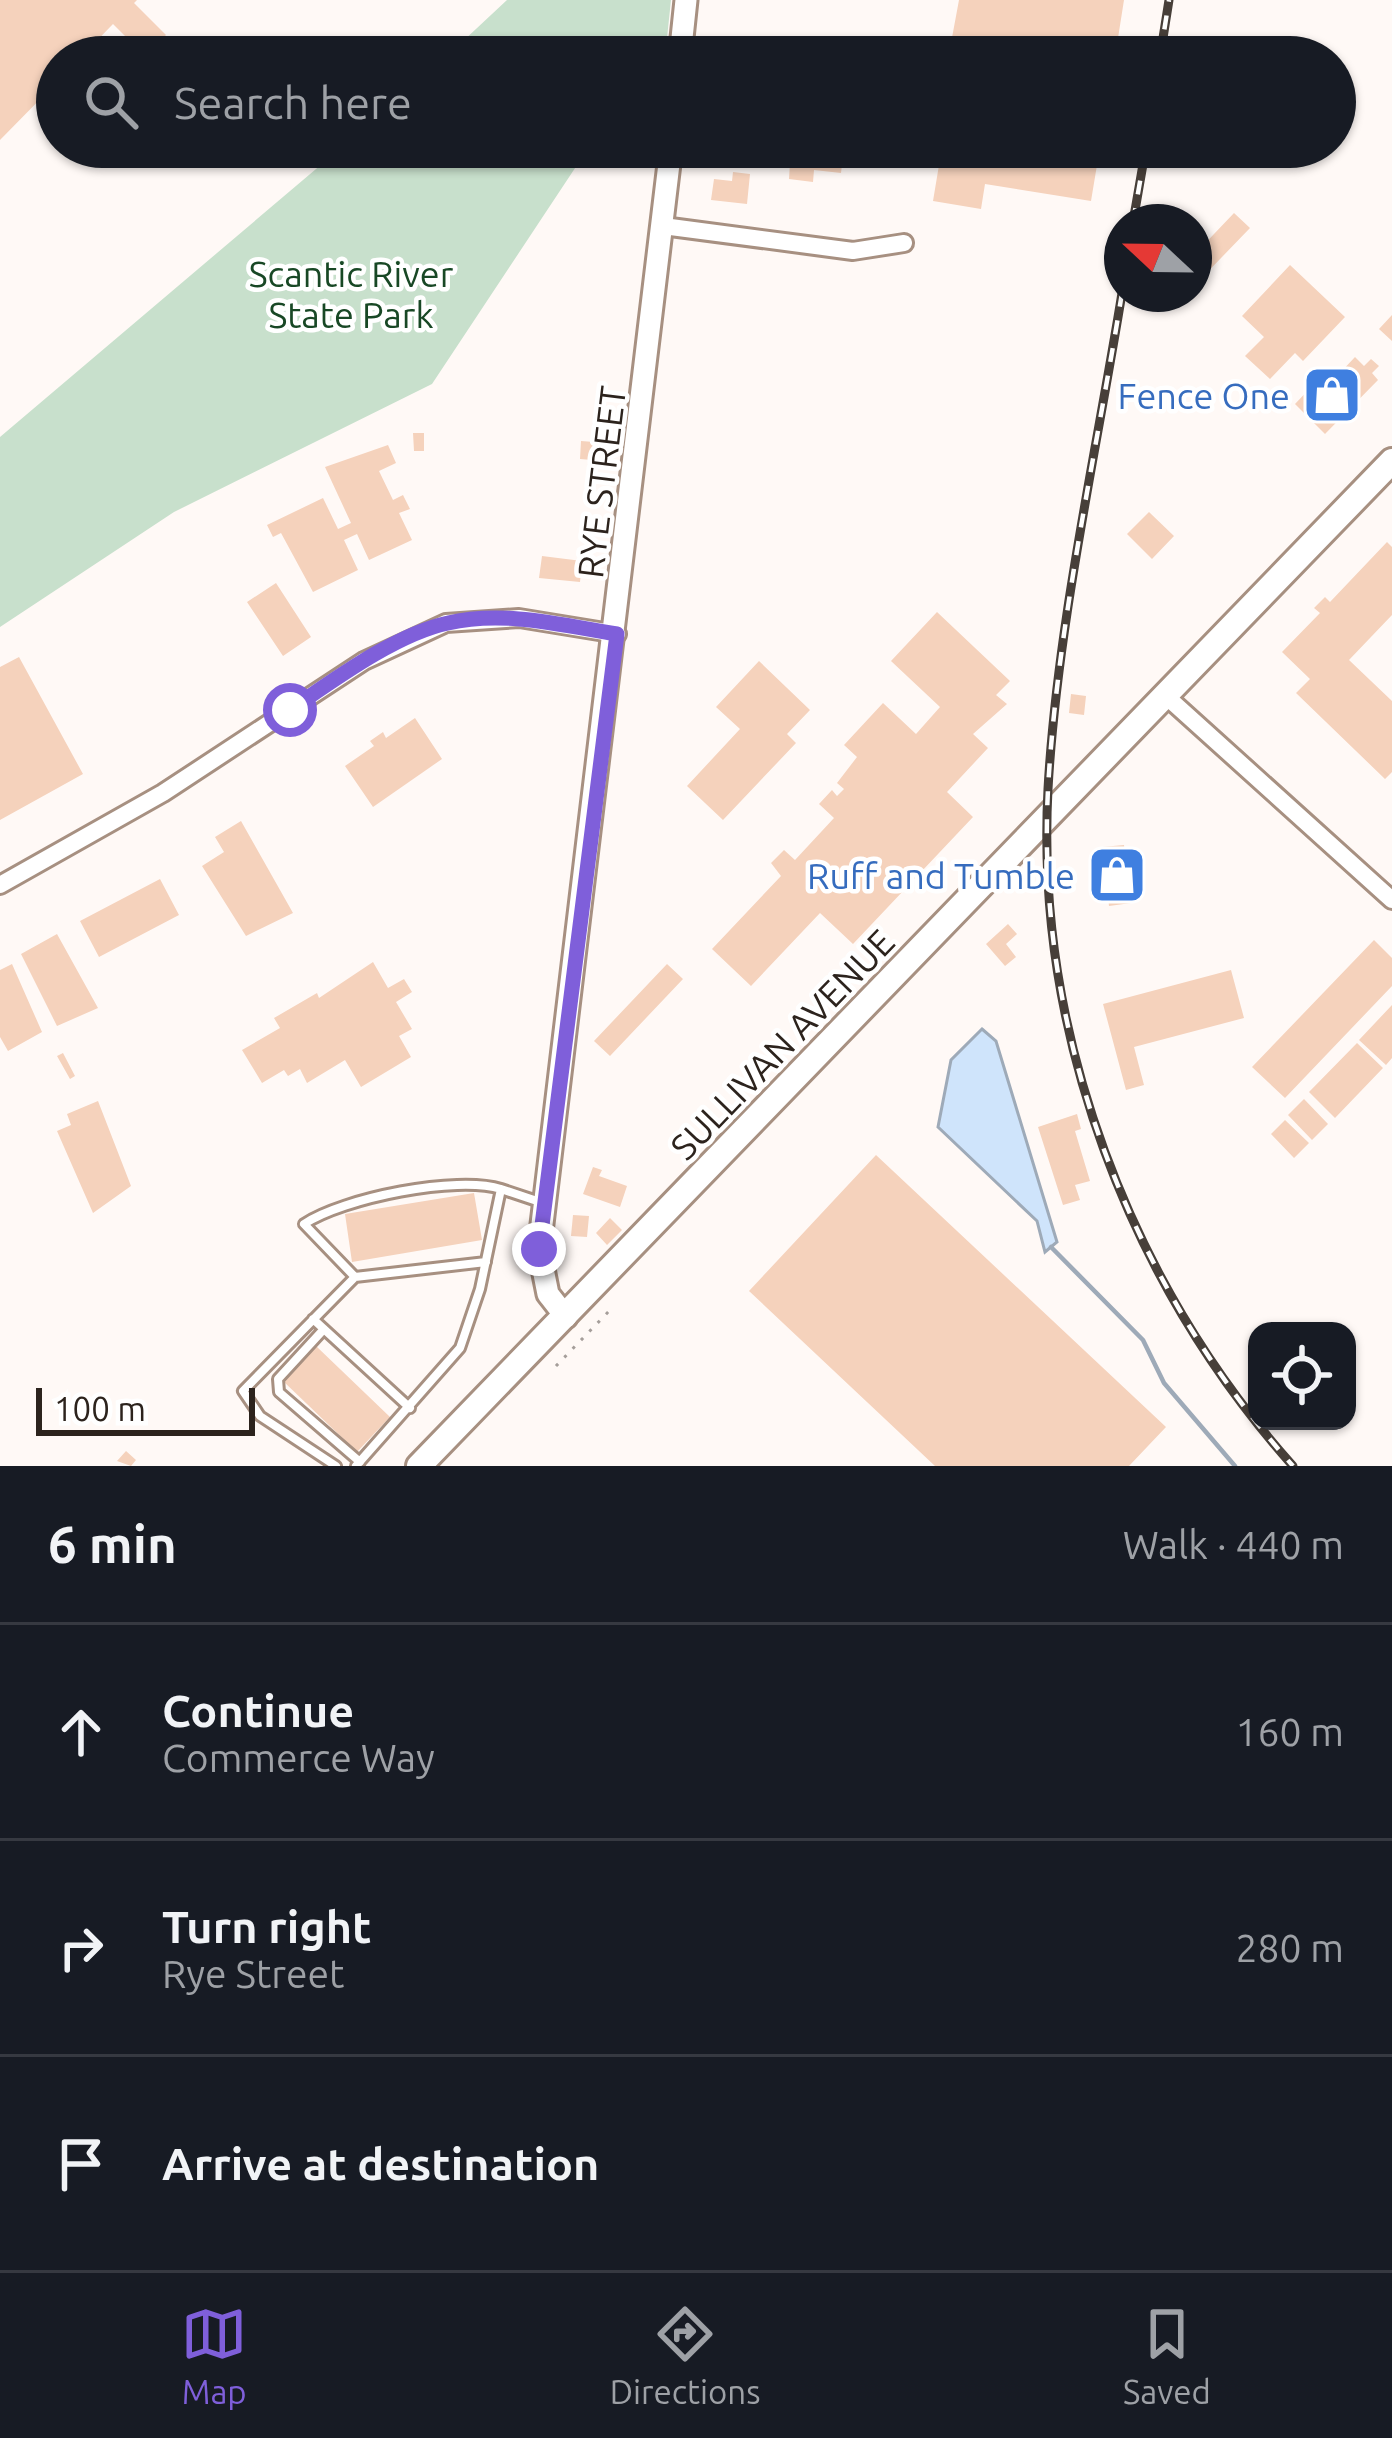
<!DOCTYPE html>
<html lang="en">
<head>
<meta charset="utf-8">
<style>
	:root { --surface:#171b24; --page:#20242c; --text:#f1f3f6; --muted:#9ea1a6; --line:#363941; --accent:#7f5fda }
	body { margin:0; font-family:Ubuntu,sans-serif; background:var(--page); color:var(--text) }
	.controls { position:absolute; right:36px; bottom:36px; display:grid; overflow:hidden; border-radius:24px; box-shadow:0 3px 9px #0004 }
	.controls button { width:108px; height:108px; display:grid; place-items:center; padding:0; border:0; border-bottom:3px solid var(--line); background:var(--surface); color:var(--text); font:60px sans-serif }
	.compass { position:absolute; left:1104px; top:204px; width:108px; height:108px; border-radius:50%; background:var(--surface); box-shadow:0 3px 9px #0004; rotate:292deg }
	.scale { position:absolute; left:36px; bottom:30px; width:219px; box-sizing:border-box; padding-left:12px; border:6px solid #2c231d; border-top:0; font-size:33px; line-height:42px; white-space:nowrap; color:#2c231d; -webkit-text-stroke:9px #fff; paint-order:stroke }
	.stop { position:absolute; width:36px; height:36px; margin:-27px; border:9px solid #7f5fda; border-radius:50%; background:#fff }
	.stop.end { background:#7f5fda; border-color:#fff; box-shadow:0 3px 12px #0008 }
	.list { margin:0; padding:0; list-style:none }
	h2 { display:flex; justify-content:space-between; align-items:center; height:156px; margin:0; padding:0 48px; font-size:51px }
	h2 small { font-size:39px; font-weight:400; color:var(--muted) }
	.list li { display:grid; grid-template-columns:78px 1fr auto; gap:36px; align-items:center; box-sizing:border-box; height:216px; padding:0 48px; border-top:3px solid var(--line) }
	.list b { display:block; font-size:45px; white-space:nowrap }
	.list p { margin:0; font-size:39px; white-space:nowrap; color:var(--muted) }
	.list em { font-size:39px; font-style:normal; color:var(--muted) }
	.icon { flex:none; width:66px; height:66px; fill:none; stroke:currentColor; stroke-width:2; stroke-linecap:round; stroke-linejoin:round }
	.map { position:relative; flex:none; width:1392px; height:1466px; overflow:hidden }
	.search { position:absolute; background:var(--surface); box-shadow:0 3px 9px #0004; left:36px; right:36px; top:36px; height:132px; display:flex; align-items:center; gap:30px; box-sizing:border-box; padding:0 42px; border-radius:66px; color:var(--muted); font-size:45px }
	.sheet { height:804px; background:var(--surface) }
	nav { display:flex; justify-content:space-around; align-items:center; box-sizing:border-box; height:168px; border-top:3px solid var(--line); background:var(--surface); font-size:33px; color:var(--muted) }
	nav a { display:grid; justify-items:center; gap:6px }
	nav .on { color:var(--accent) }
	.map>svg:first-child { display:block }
	.green { fill:#c8e0cc }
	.water { fill:#cfe4fb; stroke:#9eaab8; stroke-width:3 }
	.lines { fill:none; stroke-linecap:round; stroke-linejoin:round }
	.stream { stroke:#9eaab8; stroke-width:4.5 }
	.building { fill:#f5d2bc }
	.service-casing { stroke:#a79081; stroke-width:14 }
	.minor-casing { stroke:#a79081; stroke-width:22 }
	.tertiary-casing { stroke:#a79081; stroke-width:27 }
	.secondary-casing { stroke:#a79081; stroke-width:30 }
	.path { stroke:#a59e9a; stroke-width:3; stroke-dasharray:3 9; stroke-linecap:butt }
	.service { stroke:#fff; stroke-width:8 }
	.minor { stroke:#fff; stroke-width:16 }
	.tertiary { stroke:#fff; stroke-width:21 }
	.secondary { stroke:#fff; stroke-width:24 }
	.rail-casing { stroke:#473f39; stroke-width:9 }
	.rail { stroke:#fff; stroke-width:4.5; stroke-dasharray:14; stroke-linecap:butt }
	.route { stroke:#7f5fda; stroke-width:15 }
	.labels { text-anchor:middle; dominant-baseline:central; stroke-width:9; stroke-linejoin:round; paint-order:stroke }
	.park-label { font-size:36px; fill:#184825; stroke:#fff }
	.shop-label { font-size:36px; fill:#366cbe; stroke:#fff; text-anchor:end }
	.street-label { font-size:36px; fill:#2c231d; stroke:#fff }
</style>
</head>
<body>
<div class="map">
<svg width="1392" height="1466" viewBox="0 0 1392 1466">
	<rect width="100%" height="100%" fill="#fff9f6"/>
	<path class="green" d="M507,0H671L665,57H446Z
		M342,147H589L432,384L174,512L0,627V437Z"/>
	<path class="water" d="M982,1029L996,1041L1057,1242L1045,1252L1037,1221L938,1127L951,1060Z"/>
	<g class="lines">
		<path class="stream" d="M1051,1247L1143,1340L1164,1383L1235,1466"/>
	</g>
	<path class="building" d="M0,0H137L134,3L166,35L145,56L113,24L81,57H57V82L0,140Z
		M959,0H1124L1115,57H976L978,47L951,43Z
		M791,147H844L841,173L814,170L813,182L789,179Z
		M942,147H1100L1091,201L985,184L981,209L933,201Z
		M733,172L750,174L747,204L711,200L714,179L732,181Z
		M1234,213L1250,228L1194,286V255Z
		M1290,265L1345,317L1303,361L1295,353L1270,379L1245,356L1264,337L1242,316Z
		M1392,315V341L1379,329Z
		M1355,357L1364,366L1371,359L1379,366L1372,373L1378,380L1325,434L1295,404L1314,384L1322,392Z
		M413,433H424V451H414Z
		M581,441L594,442L592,460L580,459Z
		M388,445L396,463L379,471L393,500L403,495L410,509L399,513L412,540L369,560L357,534L344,540L358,570L313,592L281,533L273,537L267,525L323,498L338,529L351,523L325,467Z
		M1149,512L1174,536L1152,559L1127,534Z
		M1387,542L1392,547V615L1349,660L1392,701V772L1385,779L1296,693L1310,679L1282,652L1320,613L1314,608L1325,597L1330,602Z
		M542,556L582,561L580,582L539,578Z
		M276,583L311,637L283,656L247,602Z
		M937,612L1010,681L996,695L1007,704L973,734L988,748L947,792L973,817L853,944L820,913L751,986L712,949L781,876L771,863L784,850L795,860L834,818L819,804L832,790L837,796L844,789L837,783L857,757L844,745L883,703L916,734L940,707L891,661Z
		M19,657L83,774L0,820V667Z
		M759,661L810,710L787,734L796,743L723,820L687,786L740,729L716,707Z
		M1071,694L1086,696L1084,715L1069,713Z
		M415,718L442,759L373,807L345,766L374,746L370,741L383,732L386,738Z
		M241,821L293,913L246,936L202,866L224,852L215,837Z
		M1124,845L1131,903L1109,906L1102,847Z
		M160,879L179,915L99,957L80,921Z
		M1008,924L1017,934L1006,944L1016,957L1005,966L986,944Z
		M57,934L98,1008L57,1026L21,954Z
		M1374,940L1392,958V986L1285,1098L1252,1067Z
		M373,962L388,988L404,979L412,992L396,1002L412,1029L399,1036L411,1057L361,1087L345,1060L307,1083L300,1069L288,1076L284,1070L262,1083L242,1050L280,1028L274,1018L317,993L319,998Z
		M12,964L42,1032L8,1051L0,1037V970Z
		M667,964L683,979L610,1056L594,1041Z
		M1231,970L1244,1018L1134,1047L1144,1085L1126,1090L1103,1004Z
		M1392,1005V1058L1386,1065L1359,1040Z
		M1357,1043L1383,1068L1335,1118L1309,1092Z
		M63,1053L75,1076L70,1079L57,1056Z
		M1304,1099L1328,1124L1312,1140L1288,1115Z
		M98,1101L131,1186L93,1213L57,1131L71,1125L67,1114Z
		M1077,1114L1081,1129L1075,1131L1090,1181L1075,1185L1080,1200L1063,1205L1038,1127Z
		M1285,1120L1309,1143L1294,1158L1271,1134Z
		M876,1155L1166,1427L1129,1466H935L749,1291Z
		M593,1167L602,1170L599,1176L627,1186L620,1207L583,1194Z
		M474,1193L482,1240L352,1262L345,1214Z
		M573,1215L589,1216L587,1237L571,1236Z
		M610,1218L622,1230L607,1245L596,1233Z
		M316,1346L390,1417L357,1452L283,1381Z
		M126,1451L136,1460L131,1466L117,1461Z"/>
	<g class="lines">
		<defs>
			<path id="service" d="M486,1262L355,1277L304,1224C343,1198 457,1175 501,1189
				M313,1319L410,1408
				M324,1329L278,1379L279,1392L360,1462
				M336,1466L260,1416L243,1391L355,1277
				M356,1466L460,1348L480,1289L501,1189L540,1202"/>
			<path id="minor" d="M663,226L853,251L904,243
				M1167,697L1392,900
				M0,885L163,793L364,661L446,623L519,618L617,634"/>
			<path id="tertiary" d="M680,57L686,0
				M566,1317L548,1294L539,1249L671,147"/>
			<path id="secondary" d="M419,1466L1392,461"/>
		</defs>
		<use href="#service" class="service-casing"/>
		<use href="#minor" class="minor-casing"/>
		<use href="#tertiary" class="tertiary-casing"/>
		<use href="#secondary" class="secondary-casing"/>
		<path class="path" d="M556,1366L612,1308"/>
		<use href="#service" class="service"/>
		<use href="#minor" class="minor"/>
		<use href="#tertiary" class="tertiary"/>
		<use href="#secondary" class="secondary"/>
		<defs>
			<path id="rail" d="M1160,57L1169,0
				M1133,222L1146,147
				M1122,293C1096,454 1057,627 1048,789C1035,1035 1130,1283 1293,1466"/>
		</defs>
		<use href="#rail" class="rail-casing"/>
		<use href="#rail" class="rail"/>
	</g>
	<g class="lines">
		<path class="route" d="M290,710C334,680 396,634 448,623C503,610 562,625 617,634L539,1249"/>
	</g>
	<defs>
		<symbol id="shop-square" viewBox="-11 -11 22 22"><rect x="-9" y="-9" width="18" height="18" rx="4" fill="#3f7fe0" stroke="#fff"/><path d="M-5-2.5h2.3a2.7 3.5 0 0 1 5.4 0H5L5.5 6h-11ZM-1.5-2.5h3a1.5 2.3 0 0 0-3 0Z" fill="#fff"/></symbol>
	</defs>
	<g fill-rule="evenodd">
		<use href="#shop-square" x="1299" y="362" width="66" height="66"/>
		<use href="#shop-square" x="1084" y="842" width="66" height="66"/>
	</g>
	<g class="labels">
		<g class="park-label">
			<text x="351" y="273">Scantic River<tspan x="351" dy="41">State Park</tspan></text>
		</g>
		<g class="shop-label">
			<text x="1290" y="395">Fence One</text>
			<text x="1075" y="875">Ruff and Tumble</text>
		</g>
		<g class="street-label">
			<text transform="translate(601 482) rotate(-83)">RYE STREET</text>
			<text transform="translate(782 1044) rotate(-46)">SULLIVAN AVENUE</text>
		</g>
	</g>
</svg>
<div class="controls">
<button><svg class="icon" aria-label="locate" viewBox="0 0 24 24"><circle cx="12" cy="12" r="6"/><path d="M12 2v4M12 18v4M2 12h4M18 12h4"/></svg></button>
</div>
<svg class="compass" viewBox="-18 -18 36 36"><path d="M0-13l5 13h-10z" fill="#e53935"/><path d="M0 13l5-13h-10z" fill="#9ea1a6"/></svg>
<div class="scale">100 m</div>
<div class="stop" style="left:290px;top:710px"></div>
<div class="stop end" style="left:539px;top:1249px"></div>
<div class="search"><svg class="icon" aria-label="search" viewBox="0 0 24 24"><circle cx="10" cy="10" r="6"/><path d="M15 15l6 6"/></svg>Search here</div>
</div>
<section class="sheet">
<h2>6 min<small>Walk · 440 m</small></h2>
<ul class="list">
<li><svg class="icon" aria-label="ahead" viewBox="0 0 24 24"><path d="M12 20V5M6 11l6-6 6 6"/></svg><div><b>Continue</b><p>Commerce Way</p></div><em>160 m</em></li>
<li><svg class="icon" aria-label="right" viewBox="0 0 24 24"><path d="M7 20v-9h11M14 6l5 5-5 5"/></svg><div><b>Turn right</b><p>Rye Street</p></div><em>280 m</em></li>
<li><svg class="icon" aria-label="arrive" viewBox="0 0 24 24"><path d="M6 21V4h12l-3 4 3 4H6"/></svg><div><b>Arrive at destination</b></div></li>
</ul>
</section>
<nav>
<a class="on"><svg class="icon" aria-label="map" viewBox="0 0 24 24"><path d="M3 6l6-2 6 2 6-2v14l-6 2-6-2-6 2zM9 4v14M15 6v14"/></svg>Map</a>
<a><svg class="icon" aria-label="directions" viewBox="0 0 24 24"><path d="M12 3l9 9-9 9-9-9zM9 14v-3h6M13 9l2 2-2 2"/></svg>Directions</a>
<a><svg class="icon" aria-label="saved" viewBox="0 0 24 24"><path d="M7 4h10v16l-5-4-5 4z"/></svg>Saved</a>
</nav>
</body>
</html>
